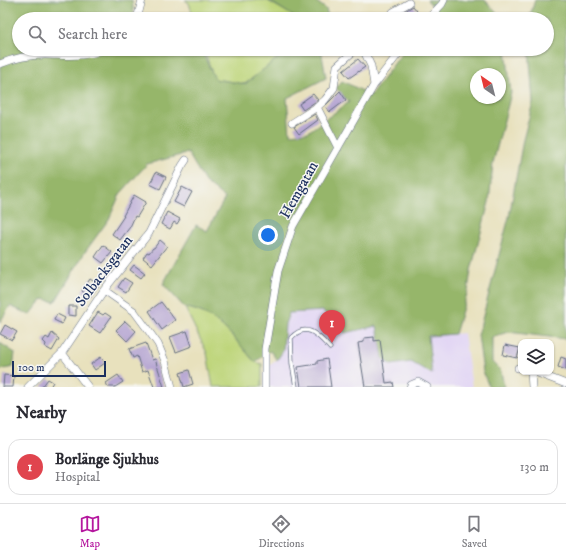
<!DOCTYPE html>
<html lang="en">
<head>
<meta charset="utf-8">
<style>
	:root { --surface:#fff; --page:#f2f2f3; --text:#2b2b33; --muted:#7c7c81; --line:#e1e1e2; --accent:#b5179e }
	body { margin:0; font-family:"IM FELL DW Pica",serif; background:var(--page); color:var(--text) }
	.controls { position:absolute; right:12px; bottom:12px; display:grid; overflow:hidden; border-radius:8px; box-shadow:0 1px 3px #0004 }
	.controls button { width:36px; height:36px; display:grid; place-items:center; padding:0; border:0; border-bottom:1px solid var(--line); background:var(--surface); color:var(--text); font:20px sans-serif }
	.compass { position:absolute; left:470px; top:68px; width:36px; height:36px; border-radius:50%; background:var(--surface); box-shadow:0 1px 3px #0004; rotate:325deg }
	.scale { position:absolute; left:12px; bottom:10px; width:94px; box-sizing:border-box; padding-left:4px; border:2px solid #1b2f5e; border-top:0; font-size:11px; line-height:14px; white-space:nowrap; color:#1b2f5e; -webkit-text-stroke:3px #f6f6f2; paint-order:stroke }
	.you { position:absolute; left:268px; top:235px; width:14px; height:14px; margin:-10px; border:3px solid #fff; border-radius:50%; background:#1a73e8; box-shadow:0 0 0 6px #1a73e833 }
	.badge { display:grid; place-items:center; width:26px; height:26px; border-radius:50%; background:var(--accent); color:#fff; font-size:13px; font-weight:700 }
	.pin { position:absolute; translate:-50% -33px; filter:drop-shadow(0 1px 2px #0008) }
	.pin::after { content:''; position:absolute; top:21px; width:14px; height:12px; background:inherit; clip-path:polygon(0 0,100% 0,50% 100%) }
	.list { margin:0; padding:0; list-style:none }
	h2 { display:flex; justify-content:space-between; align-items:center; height:52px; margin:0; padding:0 16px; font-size:17px }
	h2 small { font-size:13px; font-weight:400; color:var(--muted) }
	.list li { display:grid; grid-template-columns:26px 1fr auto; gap:12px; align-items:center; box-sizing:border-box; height:56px; margin:0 8px 8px; padding:0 8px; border:1px solid var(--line); border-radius:12px }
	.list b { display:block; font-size:15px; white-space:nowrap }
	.list p { margin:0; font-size:13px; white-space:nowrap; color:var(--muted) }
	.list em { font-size:13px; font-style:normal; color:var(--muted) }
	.icon { flex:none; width:22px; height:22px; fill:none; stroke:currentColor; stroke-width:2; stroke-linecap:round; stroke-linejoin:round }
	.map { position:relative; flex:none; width:566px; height:387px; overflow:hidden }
	.search { position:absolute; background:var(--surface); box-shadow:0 1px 3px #0004; left:12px; right:12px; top:12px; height:44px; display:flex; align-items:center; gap:10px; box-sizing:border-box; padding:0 14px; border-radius:22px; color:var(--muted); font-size:15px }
	.sheet { height:116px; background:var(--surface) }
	nav { display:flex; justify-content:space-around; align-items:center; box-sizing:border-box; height:56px; border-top:1px solid var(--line); background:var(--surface); font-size:11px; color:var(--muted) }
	nav a { display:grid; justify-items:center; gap:2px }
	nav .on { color:var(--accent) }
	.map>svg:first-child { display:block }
	.built { fill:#e1d4f4 }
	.green { fill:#bed57a; stroke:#6c826c }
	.forest { fill:#96b66a; stroke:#587264; fill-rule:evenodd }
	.building { fill:#b8a8d3 }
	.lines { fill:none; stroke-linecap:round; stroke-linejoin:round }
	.service-casing { stroke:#636d7f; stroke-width:5 }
	.minor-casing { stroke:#636d7f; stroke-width:8 }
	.service { stroke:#fff; stroke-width:3.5 }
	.minor { stroke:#fff; stroke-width:7 }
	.labels { text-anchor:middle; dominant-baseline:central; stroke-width:3; stroke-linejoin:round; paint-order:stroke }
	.street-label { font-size:15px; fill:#1b2f5e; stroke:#f6f6f2 }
</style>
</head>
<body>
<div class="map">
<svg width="566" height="387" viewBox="0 0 566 387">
	<rect width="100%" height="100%" fill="#f6f6f2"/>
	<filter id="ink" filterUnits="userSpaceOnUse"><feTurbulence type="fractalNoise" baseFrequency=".025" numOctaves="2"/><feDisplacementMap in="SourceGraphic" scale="8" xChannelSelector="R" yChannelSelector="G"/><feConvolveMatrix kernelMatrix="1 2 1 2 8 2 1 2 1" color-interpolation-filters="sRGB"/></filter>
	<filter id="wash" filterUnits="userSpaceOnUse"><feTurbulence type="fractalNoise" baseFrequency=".012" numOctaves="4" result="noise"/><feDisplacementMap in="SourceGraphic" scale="16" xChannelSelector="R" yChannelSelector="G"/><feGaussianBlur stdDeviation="0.9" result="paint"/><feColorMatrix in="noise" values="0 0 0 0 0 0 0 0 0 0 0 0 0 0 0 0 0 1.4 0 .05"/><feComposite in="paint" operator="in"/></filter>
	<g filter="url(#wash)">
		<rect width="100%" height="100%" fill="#e8e1bd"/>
		<path class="built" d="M323,311L345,333L377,326L392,365L411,362L431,374L428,336L464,333L472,387H269V366L277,360L283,351L285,324L289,313Z"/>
		<path class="green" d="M185,0H266L294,16L293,19H194L189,3Z
			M204,49H282L278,58L245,84L214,79Z
			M185,308C216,311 236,341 255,362L262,364V387H213L207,353Z"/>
		<path class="forest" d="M0,0H132L134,16L133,19H19V49H201L215,79L245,84L278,58L282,49H321L326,78L287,98L290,134L308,132L349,102L336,88L342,81L371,95L405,49H506L511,93L493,163L489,202L471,270L468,290L455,334L428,336L432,374L411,362L391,365L383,359L377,326L345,333L323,311L289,313L285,324L283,351L277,360L270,351L255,362C236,341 216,311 185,308L163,284L196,225L207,231L225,198L205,182L188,153L147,164L120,194L109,219L85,252L55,302L43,299L30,315L10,306L0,322ZM476,74H500V98H476Z
			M268,0H314L326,9L329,19H293V16Z
			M427,0H485L502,19H432L438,12Z
			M535,0H566V339L508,332L492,337V362L501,371L504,387H489L483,372L478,335L509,217L523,140L533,102L529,49H547V19H529Z
			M0,343L15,353L13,367L0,370Z"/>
		<g id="blocks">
			<path class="building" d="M413,6L417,11L405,19H399L397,16Z
				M358,59L365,67L349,78L343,71Z
				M340,91L346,100L330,112L325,106Z
				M313,94L318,100L303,110L299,104Z
				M315,114L318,120L299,134L294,127Z
				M156,172L166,177L160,189L150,184Z
				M182,187L192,192L184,207L174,202Z
				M134,195L146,202L137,217L135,216L130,227L120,240L112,234L124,216H123Z
				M167,212L180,219L177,224L174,222L170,229L161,224Z
				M160,240L167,246L152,265L143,258L147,252L149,253L153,248H154Z
				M103,245L112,252L103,263L95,257Z
				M134,265L145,273L141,278L130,270Z
				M124,278L132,283L126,292L118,287Z
				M90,279L99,285L90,297L82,291Z
				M161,302L175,320L162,330L149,311Z
				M68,306H76V316L68,315Z
				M98,312L103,315L105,313L111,317L100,333L89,326Z
				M57,314L65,318L62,324L54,320Z
				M125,321L136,331L127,341L116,330Z
				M5,325L17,332L12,340L0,334Z
				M187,331L192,346L176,352L170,337Z
				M52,333L59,339L52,351L45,347L46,344L43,341L46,337L49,339Z
				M374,337V341L380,340L386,383L393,382L394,387H365L358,343L364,342V338Z
				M146,343L152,360L155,359L164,387H154L148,370L142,372L137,356L133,358L129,349Z
				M505,345L520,348L517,358L503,355Z
				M101,357L105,363L95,370L91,364Z
				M561,357L566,359V370L558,367Z
				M327,359L331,387H301L298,367L317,364V361Z
				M189,370L193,384L184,387L180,373Z
				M4,375L14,376L13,387H3Z
				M118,375L123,382L115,387H108L106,383Z
				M48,379L53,382L50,387H42Z"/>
		</g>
	</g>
	<g filter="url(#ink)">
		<use href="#blocks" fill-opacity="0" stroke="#636d7f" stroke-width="1"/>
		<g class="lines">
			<defs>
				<path id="service" d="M296,387L292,363L291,338C306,321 318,335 330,348"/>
				<path id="minor" d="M137,19L142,0
					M389,19L393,12L409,3
					M428,19L442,4L444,0
					M363,49L371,66L374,85
					M0,64C14,58 30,55 45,55C65,55 86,58 104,49
					M317,107L338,148
					M292,123L317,107L325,100L334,88L337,66L356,49
					M104,290L134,311L148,330L158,344L165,361L172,387
					M62,353L88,387
					M518,368H521
					M531,372L532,387
					M535,372L566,384
					M28,387L62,353L104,290L149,233L182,166L186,160
					M265,387V349L278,271L293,226L374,85L402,49
					M410,387L411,385L418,382L427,387"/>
			</defs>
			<use href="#service" class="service-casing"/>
			<use href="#minor" class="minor-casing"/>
			<use href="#service" class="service"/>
			<use href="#minor" class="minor"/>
		</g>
	</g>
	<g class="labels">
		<g class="street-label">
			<text transform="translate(299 190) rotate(-61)">Hemgatan</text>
			<text transform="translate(104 271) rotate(-53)">Solbacksgatan</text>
		</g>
	</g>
</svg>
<div class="controls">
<button><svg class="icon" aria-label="layers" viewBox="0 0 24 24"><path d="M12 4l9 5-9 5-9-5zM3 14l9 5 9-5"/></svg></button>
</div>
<svg class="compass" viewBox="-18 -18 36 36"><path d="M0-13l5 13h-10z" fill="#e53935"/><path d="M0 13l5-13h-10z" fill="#7c7c81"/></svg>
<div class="scale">100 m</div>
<div class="you"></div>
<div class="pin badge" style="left:332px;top:343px;background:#e0444e">1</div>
<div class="search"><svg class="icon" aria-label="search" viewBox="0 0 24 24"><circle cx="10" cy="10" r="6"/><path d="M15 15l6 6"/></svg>Search here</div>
</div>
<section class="sheet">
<h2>Nearby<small></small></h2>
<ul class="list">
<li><span class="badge" style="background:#e0444e">1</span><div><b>Borlänge Sjukhus</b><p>Hospital</p></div><em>130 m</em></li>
</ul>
</section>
<nav>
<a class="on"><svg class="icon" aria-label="map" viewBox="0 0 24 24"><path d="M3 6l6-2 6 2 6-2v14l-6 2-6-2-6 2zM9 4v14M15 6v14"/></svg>Map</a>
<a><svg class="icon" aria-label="directions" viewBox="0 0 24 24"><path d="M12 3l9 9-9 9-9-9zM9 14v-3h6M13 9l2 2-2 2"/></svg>Directions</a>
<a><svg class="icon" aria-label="saved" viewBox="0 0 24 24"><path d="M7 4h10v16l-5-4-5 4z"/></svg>Saved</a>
</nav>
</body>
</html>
